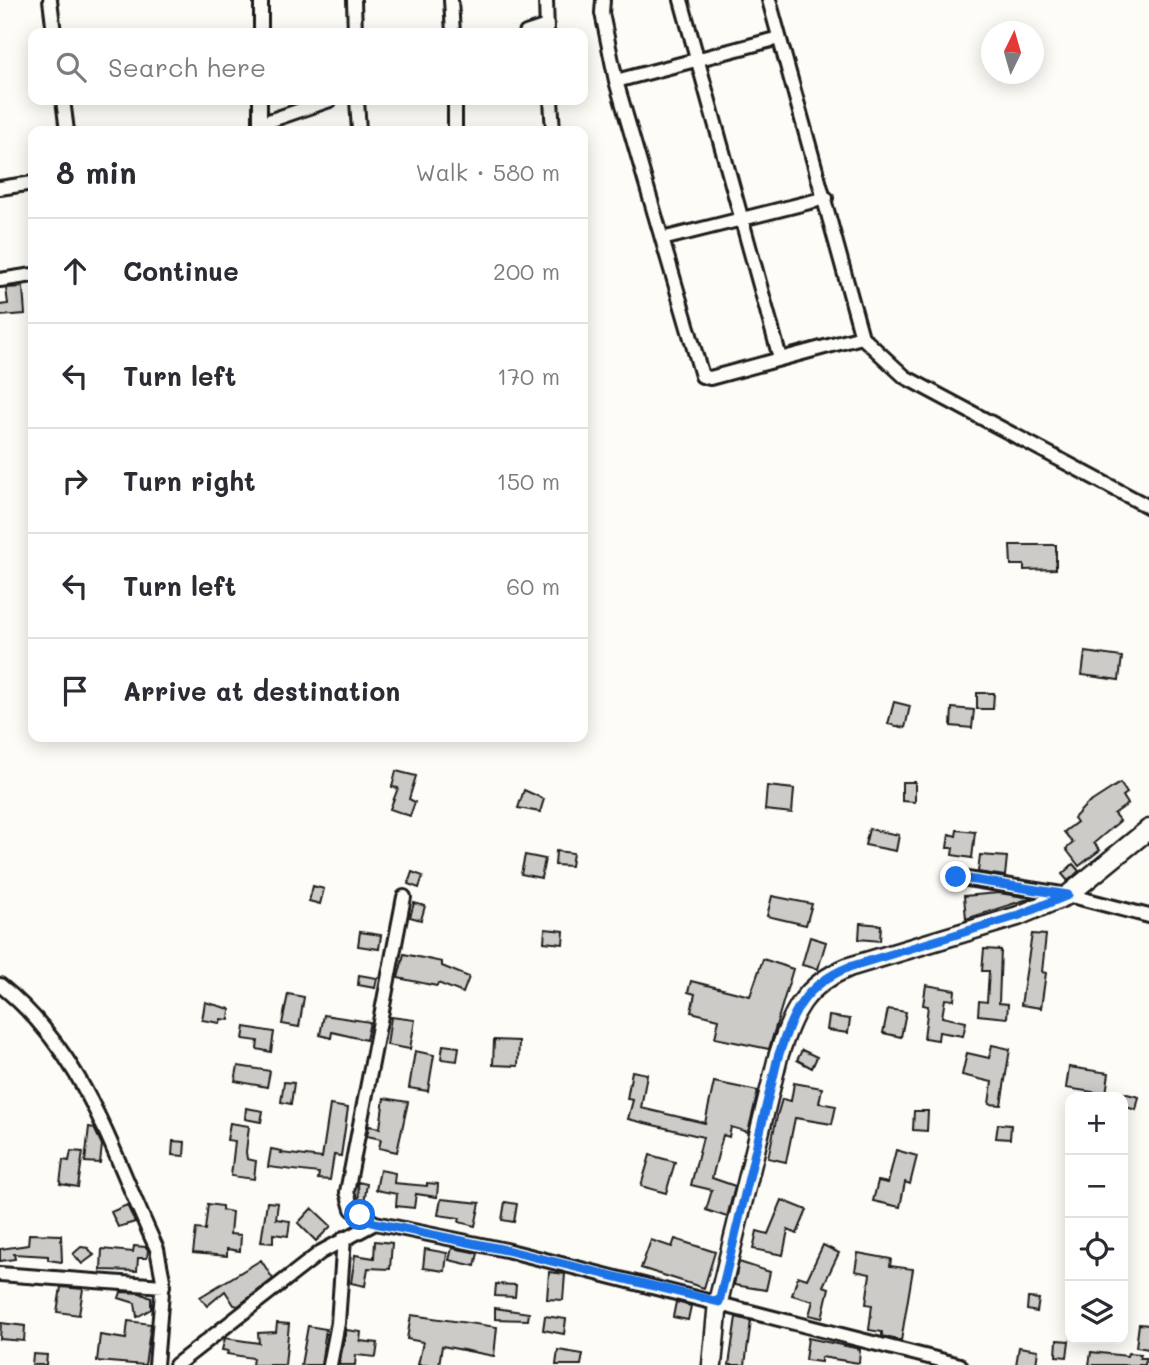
<!DOCTYPE html>
<html lang="en">
<head>
<meta charset="utf-8">
<style>
	:root { --surface:#fff; --page:#f7f7f7; --text:#2b2b33; --muted:#7c7c81; --line:#e1e1e2 }
	body { margin:0; font-family:Mali,sans-serif; background:var(--page); color:var(--text) }
	.controls { position:absolute; right:21px; bottom:21px; display:grid; overflow:hidden; border-radius:14px; box-shadow:0 4px 18px #0003 }
	.controls button { width:63px; height:63px; display:grid; place-items:center; padding:0; border:0; border-bottom:2px solid var(--line); background:var(--surface); color:var(--text); font:35px sans-serif }
	.compass { position:absolute; left:981px; top:21px; width:63px; height:63px; border-radius:50%; background:var(--surface); box-shadow:0 4px 18px #0003; rotate:5deg }
	.stop { position:absolute; width:21px; height:21px; margin:-16px; border:5px solid #1a73e8; border-radius:50%; background:#fff }
	.stop.end { background:#1a73e8; border-color:#fff; box-shadow:0 2px 7px #0008 }
	.list { margin:0; padding:0; list-style:none }
	h2 { display:flex; justify-content:space-between; align-items:center; height:91px; margin:0; padding:0 28px; font-size:30px }
	h2 small { font-size:23px; font-weight:400; color:var(--muted) }
	.list li { display:grid; grid-template-columns:46px 1fr auto; gap:21px; align-items:center; box-sizing:border-box; height:105px; padding:0 28px; border-top:2px solid var(--line) }
	.list b { display:block; font-size:26px; white-space:nowrap }
	.list em { font-size:23px; font-style:normal; color:var(--muted) }
	.icon { flex:none; width:38px; height:38px; fill:none; stroke:currentColor; stroke-width:2; stroke-linecap:round; stroke-linejoin:round }
	.map { position:relative; flex:none; width:1149px; height:1365px; overflow:hidden }
	.search { position:absolute; background:var(--surface); box-shadow:0 4px 18px #0003; left:28px; top:28px; width:560px; height:77px; display:flex; align-items:center; gap:18px; box-sizing:border-box; padding:0 24px; border-radius:14px; color:var(--muted); font-size:26px }
	.panel { position:absolute; background:var(--surface); box-shadow:0 4px 18px #0003; left:28px; top:126px; width:560px; height:616px; border-radius:14px }
	.map>svg:first-child { display:block }
	.building { fill:#cccbc8; stroke:#1c1c1c; stroke-width:2 }
	.lines { fill:none; stroke-linecap:round; stroke-linejoin:round }
	.minor-casing { stroke:#1c1c1c; stroke-width:18 }
	.secondary-casing { stroke:#1c1c1c; stroke-width:23 }
	.minor { stroke:#fdfcf7; stroke-width:12 }
	.secondary { stroke:#fdfcf7; stroke-width:18 }
	.route { stroke:#1a73e8; stroke-width:9 }
</style>
</head>
<body>
<div class="map">
<svg width="1149" height="1365" viewBox="0 0 1149 1365">
	<rect width="100%" height="100%" fill="#fdfcf7"/>
	<filter id="ink" filterUnits="userSpaceOnUse"><feTurbulence type="fractalNoise" baseFrequency=".0143" numOctaves="2"/><feDisplacementMap in="SourceGraphic" scale="14" xChannelSelector="R" yChannelSelector="G"/><feConvolveMatrix kernelMatrix="1 2 1 2 8 2 1 2 1" color-interpolation-filters="sRGB"/></filter>
	<g filter="url(#ink)">
		<path class="building" d="M23,287L25,314L0,316V305L8,304L6,288Z
			M1010,545H1056V569L1024,570V565H1011Z
			M1085,652L1122,657L1119,680L1082,675Z
			M977,693H994L993,709H977Z
			M894,702L910,706L905,728L888,724Z
			M952,708L974,710L972,728L951,726Z
			M396,771L416,776L409,799L415,802L410,816L390,809L398,788L392,787Z
			M902,782H915V802L902,801Z
			M1120,783L1127,793L1123,796L1128,804L1114,814L1120,821L1094,843L1100,850L1079,866L1066,849L1073,843L1064,832L1077,822L1074,818L1086,805Z
			M767,786L794,789L792,813L765,810Z
			M524,790L544,799L540,812L518,808Z
			M869,829L899,835L896,851L865,845Z
			M957,830L975,832L972,858L952,855L953,848H947L949,834L956,836Z
			M556,851L573,853L571,866L555,865Z
			M525,855L545,859L541,878L521,874Z
			M980,855L1007,857L1005,876L978,872Z
			M1073,864L1079,871L1068,881L1062,874Z
			M412,872L423,876L419,888L408,884Z
			M313,886L324,889L320,904L309,901Z
			M999,893L1031,898L966,919L964,896Z
			M772,896L812,904L806,925L767,916Z
			M414,903L425,906L421,920L410,917Z
			M860,923L881,925L880,941L859,939Z
			M545,929L564,931L563,944L544,942Z
			M360,932L381,935L379,949L358,946Z
			M1032,934L1046,935L1042,972L1046,973L1041,1008L1021,1005Z
			M810,937L826,942L818,969L802,965Z
			M984,949L1001,950L999,1003L1008,1004L1007,1018L978,1015L979,1001L987,1002L989,971H982Z
			M404,954L442,962V966L469,977L463,993L438,983L437,986L398,978Z
			M763,959L793,969L769,1049L715,1038L719,1019L691,1012L695,994L688,992L691,981L750,996Z
			M359,975L377,978L375,988L358,985Z
			M926,985L955,990L954,1000L945,999L942,1017L966,1022L963,1036L939,1032L938,1040L924,1038L928,1006L923,1005Z
			M288,994L304,997L299,1027L282,1024Z
			M205,1002L230,1009L229,1020L221,1019L220,1023L202,1020Z
			M888,1009L906,1012L901,1037L883,1033Z
			M324,1015L370,1022L366,1040L332,1032L331,1038L320,1035Z
			M829,1016L850,1019L848,1033L827,1030Z
			M391,1017L415,1020L410,1049L387,1045Z
			M245,1027L274,1032L271,1052L257,1049L258,1041L243,1039Z
			M494,1040L519,1041L518,1066L493,1065Z
			M443,1045L459,1047L457,1061L441,1059Z
			M992,1045L1010,1049L1001,1105L989,1104L992,1082L962,1075L967,1053L989,1058Z
			M802,1050L817,1057L812,1068L797,1060Z
			M415,1051L434,1055L428,1091L409,1088Z
			M238,1066L270,1071L267,1087L235,1081Z
			M1069,1067L1109,1073L1106,1094L1066,1088Z
			M632,1071L647,1074L641,1108L705,1123L714,1082L758,1091L748,1132L731,1127L729,1137L723,1135L712,1178L735,1186L727,1217L706,1210L712,1190L691,1185L703,1137L628,1119L633,1100L627,1099Z
			M284,1082L294,1083L291,1104L281,1102Z
			M794,1083L822,1088L819,1103L836,1106L832,1124L795,1118L786,1162L768,1158L777,1116L782,1099L791,1101Z
			M1123,1093L1139,1097L1136,1110L1123,1106Z
			M384,1098L408,1102L397,1152L379,1148L381,1139L367,1136L369,1126L380,1128Z
			M330,1105L348,1108L341,1156L334,1155L330,1180L318,1179L319,1173L268,1167L271,1149L282,1151L281,1153L322,1158Z
			M246,1108L263,1111L261,1122L245,1119Z
			M914,1111H928L927,1131L913,1130Z
			M230,1123L249,1126L246,1152L247,1159L256,1161L254,1179L231,1176L235,1141L227,1140Z
			M998,1124L1011,1125L1010,1139L996,1138Z
			M89,1127L94,1128L102,1145L100,1163L85,1162Z
			M173,1141L185,1142L184,1156L172,1155Z
			M896,1150L917,1156L910,1184L905,1182L900,1207L873,1201L878,1181L888,1183Z
			M71,1151L83,1152L78,1187L60,1184L63,1160L69,1161Z
			M650,1155L675,1162L666,1193L641,1186Z
			M380,1170L395,1173L394,1183L427,1186V1183L438,1184L437,1197L416,1194L414,1208L396,1206L397,1194L376,1190Z
			M358,1182L367,1184L364,1203L359,1202Z
			M441,1199L480,1203L475,1226L459,1222L460,1218L438,1215Z
			M782,1200L807,1210L797,1234L788,1230L783,1255L753,1249L757,1231L768,1234Z
			M267,1202L278,1203L276,1219L290,1221L288,1236L273,1234V1243L261,1242Z
			M505,1202L517,1204L514,1222L502,1220Z
			M208,1204L222,1206V1210L232,1212L230,1234L241,1235L240,1251L227,1249V1256L193,1253L196,1229L205,1230Z
			M127,1205L135,1222L118,1227L111,1212Z
			M312,1208L331,1226L316,1241L298,1223Z
			M29,1234L61,1235L62,1262L48,1260V1256L14,1254L15,1259L0,1261V1249L28,1245Z
			M675,1239L715,1252L704,1288L641,1268L651,1240L672,1247Z
			M375,1241L392,1243L390,1269L368,1268L365,1286L351,1283L355,1255L374,1258Z
			M823,1245L839,1253L823,1286L829,1288L822,1318L809,1315L813,1301L792,1295L798,1276L807,1279Z
			M134,1246L146,1247L148,1250L147,1258H138L137,1271L101,1270L102,1249L133,1252Z
			M81,1247L88,1248L94,1255L82,1264L73,1254Z
			M452,1248L478,1253L475,1266L449,1260Z
			M425,1249L447,1253L445,1271L423,1268Z
			M858,1253L891,1259L890,1266L913,1269L901,1341L882,1336V1332L869,1330L872,1305L866,1304L870,1274L855,1271Z
			M261,1260L273,1279L238,1306L234,1305L225,1291L207,1306L200,1297Z
			M739,1262L770,1272L766,1290L734,1285Z
			M549,1272L565,1274L563,1300L547,1299Z
			M496,1284L516,1285L515,1297L495,1296Z
			M61,1287L83,1289L79,1315L57,1312Z
			M121,1292L140,1293L151,1298V1309L137,1317L135,1303L119,1298Z
			M1028,1298L1039,1299L1037,1312L1027,1310Z
			M676,1302L691,1306L688,1320L673,1317Z
			M495,1308L529,1313L528,1320L495,1319Z
			M411,1315L497,1327L494,1356L442,1346L439,1365H418L423,1342L407,1339Z
			M545,1316L566,1319L564,1334L543,1330Z
			M736,1317L751,1321L745,1365H729Z
			M128,1321L151,1324L145,1365L97,1361L100,1335L126,1339Z
			M1,1323L25,1326L24,1341L0,1339Z
			M277,1323L289,1324L285,1365H252L253,1358L227,1354L228,1351L222,1350L225,1338L259,1343L258,1333L276,1332Z
			M1139,1324L1149,1325V1349L1136,1347Z
			M308,1326L326,1329L321,1365H301Z
			M346,1330L361,1332L360,1341L378,1343L376,1357L356,1355L355,1365H339Z
			M808,1338L860,1349L859,1363L821,1357V1362L805,1360Z
			M1057,1340L1069,1341L1067,1357L1056,1356Z
			M1019,1347L1038,1350L1036,1365H1016Z
			M558,1350L583,1354L581,1365H556Z
			M1091,1352L1127,1356L1128,1353L1141,1354L1140,1358H1146L1145,1365H1089Z
			M33,1354L47,1355L46,1365H32Z"/>
		<g class="lines">
			<defs>
				<path id="minor" d="M50,0L54,33
					M354,0L355,33
					M451,0L453,33
					M546,0L547,33
					M603,0L602,13L616,81L702,376L710,378L862,337
					M681,0L780,358
					M769,0L862,337L905,377L1149,507
					M261,33V0
					M526,33L547,26
					M616,81L779,38
					M63,100L67,131
					M357,100L359,131
					M455,100V131
					M551,100L553,131
					M260,124L330,100
					M260,131V100
					M0,188L33,183
					M662,239L826,198
					M0,280L33,275
					M955,877L1068,895L1149,916
					M0,985C87,1055 111,1152 157,1249L163,1280L156,1365
					M375,1223L506,1250L960,1365
					M0,1274L163,1286
					M176,1365L321,1252L375,1223L352,1209L347,1192L404,897
					M330,1365L338,1323L344,1238"/>
				<path id="secondary" d="M712,1365L718,1302L778,1057C793,1012 803,986 849,967L1018,916L1068,895L1149,829"/>
			</defs>
			<use href="#minor" class="minor-casing"/>
			<use href="#secondary" class="secondary-casing"/>
			<use href="#minor" class="minor"/>
			<use href="#secondary" class="secondary"/>
		</g>
	</g>
	<g class="lines" filter="url(#ink)">
		<path class="route" d="M360,1215L375,1223L506,1250L719,1302L778,1057C793,1012 803,986 849,967L1017,916L1068,895L956,877"/>
	</g>
</svg>
<div class="controls">
<button>+</button>
<button>−</button>
<button><svg class="icon" aria-label="locate" viewBox="0 0 24 24"><circle cx="12" cy="12" r="6"/><path d="M12 2v4M12 18v4M2 12h4M18 12h4"/></svg></button>
<button><svg class="icon" aria-label="layers" viewBox="0 0 24 24"><path d="M12 4l9 5-9 5-9-5zM3 14l9 5 9-5"/></svg></button>
</div>
<svg class="compass" viewBox="-18 -18 36 36"><path d="M0-13l5 13h-10z" fill="#e53935"/><path d="M0 13l5-13h-10z" fill="#7c7c81"/></svg>
<div class="stop" style="left:360px;top:1215px"></div>
<div class="stop end" style="left:956px;top:877px"></div>
<div class="search"><svg class="icon" aria-label="search" viewBox="0 0 24 24"><circle cx="10" cy="10" r="6"/><path d="M15 15l6 6"/></svg>Search here</div>
<section class="panel">
<h2>8 min<small>Walk · 580 m</small></h2>
<ul class="list">
<li><svg class="icon" aria-label="ahead" viewBox="0 0 24 24"><path d="M12 20V5M6 11l6-6 6 6"/></svg><div><b>Continue</b></div><em>200 m</em></li>
<li><svg class="icon" aria-label="left" viewBox="0 0 24 24"><path d="M17 20v-9H6M10 6l-5 5 5 5"/></svg><div><b>Turn left</b></div><em>170 m</em></li>
<li><svg class="icon" aria-label="right" viewBox="0 0 24 24"><path d="M7 20v-9h11M14 6l5 5-5 5"/></svg><div><b>Turn right</b></div><em>150 m</em></li>
<li><svg class="icon" aria-label="left" viewBox="0 0 24 24"><path d="M17 20v-9H6M10 6l-5 5 5 5"/></svg><div><b>Turn left</b></div><em>60 m</em></li>
<li><svg class="icon" aria-label="arrive" viewBox="0 0 24 24"><path d="M6 21V4h12l-3 4 3 4H6"/></svg><div><b>Arrive at destination</b></div></li>
</ul>
</section>
</div>
</body>
</html>
